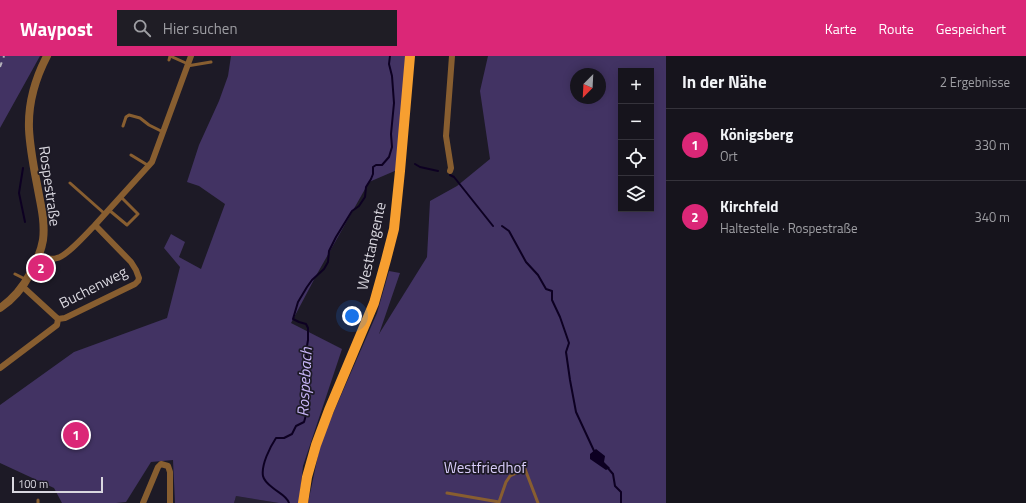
<!DOCTYPE html>
<html lang="de">
<head>
<meta charset="utf-8">
<style>
	:root { --surface:#16141c; --page:#1f1d25; --text:#f1f3f6; --muted:#9e9ea3; --line:#35333b; --accent:#db2777 }
	body { margin:0; font-family:"Titillium Web",sans-serif; background:var(--page); color:var(--text) }
	.controls { position:absolute; right:12px; top:12px; display:grid; overflow:hidden; border-radius:0px; box-shadow:0 2px 10px #0003 }
	.controls button { width:36px; height:36px; display:grid; place-items:center; padding:0; border:0; border-bottom:1px solid var(--line); background:var(--surface); color:var(--text); font:20px sans-serif }
	.compass { position:absolute; left:570px; top:12px; width:36px; height:36px; border-radius:50%; background:var(--surface); box-shadow:0 2px 10px #0003; rotate:204deg }
	.scale { position:absolute; left:12px; bottom:10px; width:91px; box-sizing:border-box; padding-left:4px; border:2px solid #d9d7df; border-top:0; font-size:11px; line-height:14px; white-space:nowrap; color:#d9d7df; -webkit-text-stroke:3px #1d1a26; paint-order:stroke }
	.you { position:absolute; left:352px; top:260px; width:14px; height:14px; margin:-10px; border:3px solid #fff; border-radius:50%; background:#1a73e8; box-shadow:0 0 0 6px #1a73e833 }
	.badge { display:grid; place-items:center; width:26px; height:26px; border-radius:50%; background:var(--accent); color:#fff; font-size:13px; font-weight:700 }
	.pin { position:absolute; translate:-50% -50%; border:2px solid #fff; box-shadow:0 1px 4px #0006 }
	.list { margin:0; padding:0; list-style:none }
	h2 { display:flex; justify-content:space-between; align-items:center; height:52px; margin:0; padding:0 16px; font-size:17px }
	h2 small { font-size:13px; font-weight:400; color:var(--muted) }
	.list li { display:grid; grid-template-columns:26px 1fr auto; gap:12px; align-items:center; box-sizing:border-box; height:72px; padding:0 16px; border-top:1px solid var(--line) }
	.list b { display:block; font-size:15px; white-space:nowrap }
	.list p { margin:0; font-size:13px; white-space:nowrap; color:var(--muted) }
	.list em { font-size:13px; font-style:normal; color:var(--muted) }
	.icon { flex:none; width:22px; height:22px; fill:none; stroke:currentColor; stroke-width:2; stroke-linecap:round; stroke-linejoin:round }
	.map { position:relative; flex:none; width:666px; height:447px; overflow:hidden }
	header { display:flex; align-items:center; gap:24px; box-sizing:border-box; height:56px; padding:0 20px; background:var(--accent); color:#fff }
	header strong { font-size:19px }
	nav { display:flex; gap:22px; margin-inline-start:auto; font-size:14px }
	.search { width:280px; height:36px; background:var(--page); display:flex; align-items:center; gap:10px; box-sizing:border-box; padding:0 14px; border-radius:0px; color:var(--muted); font-size:15px }
	main { display:flex }
	aside { flex:1; background:var(--surface) }
	.map>svg:first-child { display:block }
	.built { fill:#262133 }
	.green { fill:#423363; fill-rule:evenodd }
	.water { fill:#0d0022 }
	.lines { fill:none; stroke-linecap:round; stroke-linejoin:round }
	.stream { stroke:#0d0022; stroke-width:2 }
	.service { stroke:#885e30; stroke-width:3 }
	.minor { stroke:#885e30; stroke-width:6 }
	.tertiary { stroke:#885e30; stroke-width:8 }
	.primary { stroke:#f79f30; stroke-width:10 }
	.rail { stroke:#b3b1ba; stroke-width:2; stroke-dasharray:5 5; stroke-linecap:butt }
	.labels { text-anchor:middle; dominant-baseline:central; stroke-width:3.5; stroke-linejoin:round; paint-order:stroke }
	.street-label { font-size:15px; fill:#d9d7df; stroke:#1d1a26 }
	.park-label { font-size:15px; fill:#d8ccf9; stroke:#1d1a26 }
	.water-label { font-size:16px; font-style:italic; fill:#c8b6f7; stroke:#1d1a26 }
</style>
</head>
<body>
<header>
<strong>Waypost</strong>
<div class="search"><svg class="icon" aria-label="search" viewBox="0 0 24 24"><circle cx="10" cy="10" r="6"/><path d="M15 15l6 6"/></svg>Hier suchen</div>
<nav><a>Karte</a><a>Route</a><a>Gespeichert</a></nav>
</header>
<main>
<div class="map">
<svg width="666" height="447" viewBox="0 0 666 447">
	<rect width="100%" height="100%" fill="#1d1a26"/>
	<path class="built" d="M236,440L279,447H234Z"/>
	<path class="green" d="M0,0H40L0,72Z
		M231,0H408L397,114L369,126L317,218L291,267L342,293L303,410L299,447H279L236,440L234,447H175L173,404L151,406L126,446L116,447H62L54,432L0,407V349L74,296L167,262L180,211L164,192L171,178L185,186L179,201L201,213L225,148L199,130L187,126L199,89L219,45L228,20Z
		M488,0H666V447H308L321,385L377,257L389,215L400,217L379,278L427,201L430,145L457,130L490,103L480,35ZM621,15H651V153H621ZM576,18H600V42H576Z"/>
	<path class="water" d="M596,393L605,400L604,406L610,412L606,414L590,403V398Z"/>
	<g class="lines">
		<path class="stream" d="M415,108L420,111L438,115
			M23,112L19,137L25,166
			M450,119L454,121L493,170
			M502,170L509,175L526,206L538,219L546,233L552,235V244L560,261L569,287L566,296L570,324L576,356L595,397
			M607,411L613,418L615,430L621,436V447
			M289,447C287,440 279,437 273,432C269,429 264,425 263,420C261,409 270,391 276,382H284L292,378L296,370L304,366L306,359L301,347L304,333L302,325L308,307L306,296L308,284V272L306,268L299,266L293,263L298,246L307,231L312,224L324,213L328,206L329,195L336,181L352,155L359,150L365,141L366,131L371,123L373,118V111L376,109H382L389,101L392,91L391,78L394,47L392,20L389,8L390,0"/>
		<path class="service" d="M169,4L170,0L188,8
			M187,10L211,6
			M123,70L126,61L129,59L140,62L149,69L163,76
			M131,99L149,110
			M70,127L105,158
			M109,154L127,169L138,158L121,141
			M15,218L25,223
			M447,437L499,446L506,426L510,420L525,413L538,447
			M38,444V447"/>
		<path class="minor" d="M450,115L451,112L446,80L452,0
			M95,169L152,106L191,0
			M39,201C44,202 52,204 57,202C67,200 87,177 95,169L131,206L136,214L139,222L138,225L135,228L65,262L58,263
			M0,312L57,269L58,263L22,230
			M143,447L158,411L161,408L168,410L170,416V447"/>
		<path class="tertiary" d="M0,252C12,244 23,231 30,218C36,207 41,196 43,184C45,169 42,154 39,139C35,117 30,95 29,73C28,47 35,23 47,0"/>
		<path class="primary" d="M303,447L307,421L316,389L329,354L374,247L386,204L394,173L400,115L410,0"/>
		<path class="rail" d="M0,11L4,0"/>
	</g>
	<g class="labels">
		<g class="street-label">
			<text transform="translate(50 130) rotate(82)">Rospestraße</text>
			<text transform="translate(371 190) rotate(-78)">Westtangente</text>
			<text transform="translate(93 231) rotate(-27)">Buchenweg</text>
		</g>
		<g class="park-label">
			<text x="485" y="411">Westfriedhof</text>
		</g>
		<g class="water-label">
			<text transform="translate(304 326) rotate(-87)">Rospebach</text>
		</g>
	</g>
</svg>
<div class="controls">
<button>+</button>
<button>−</button>
<button><svg class="icon" aria-label="locate" viewBox="0 0 24 24"><circle cx="12" cy="12" r="6"/><path d="M12 2v4M12 18v4M2 12h4M18 12h4"/></svg></button>
<button><svg class="icon" aria-label="layers" viewBox="0 0 24 24"><path d="M12 4l9 5-9 5-9-5zM3 14l9 5 9-5"/></svg></button>
</div>
<svg class="compass" viewBox="-18 -18 36 36"><path d="M0-13l5 13h-10z" fill="#e53935"/><path d="M0 13l5-13h-10z" fill="#9e9ea3"/></svg>
<div class="scale">100 m</div>
<div class="you"></div>
<div class="pin badge" style="left:76px;top:379px">1</div>
<div class="pin badge" style="left:41px;top:212px">2</div>
</div>
<aside>
<h2>In der Nähe<small>2 Ergebnisse</small></h2>
<ul class="list">
<li><span class="badge">1</span><div><b>Königsberg</b><p>Ort</p></div><em>330 m</em></li>
<li><span class="badge">2</span><div><b>Kirchfeld</b><p>Haltestelle · Rospestraße</p></div><em>340 m</em></li>
</ul>
</aside>
</main>
</body>
</html>
